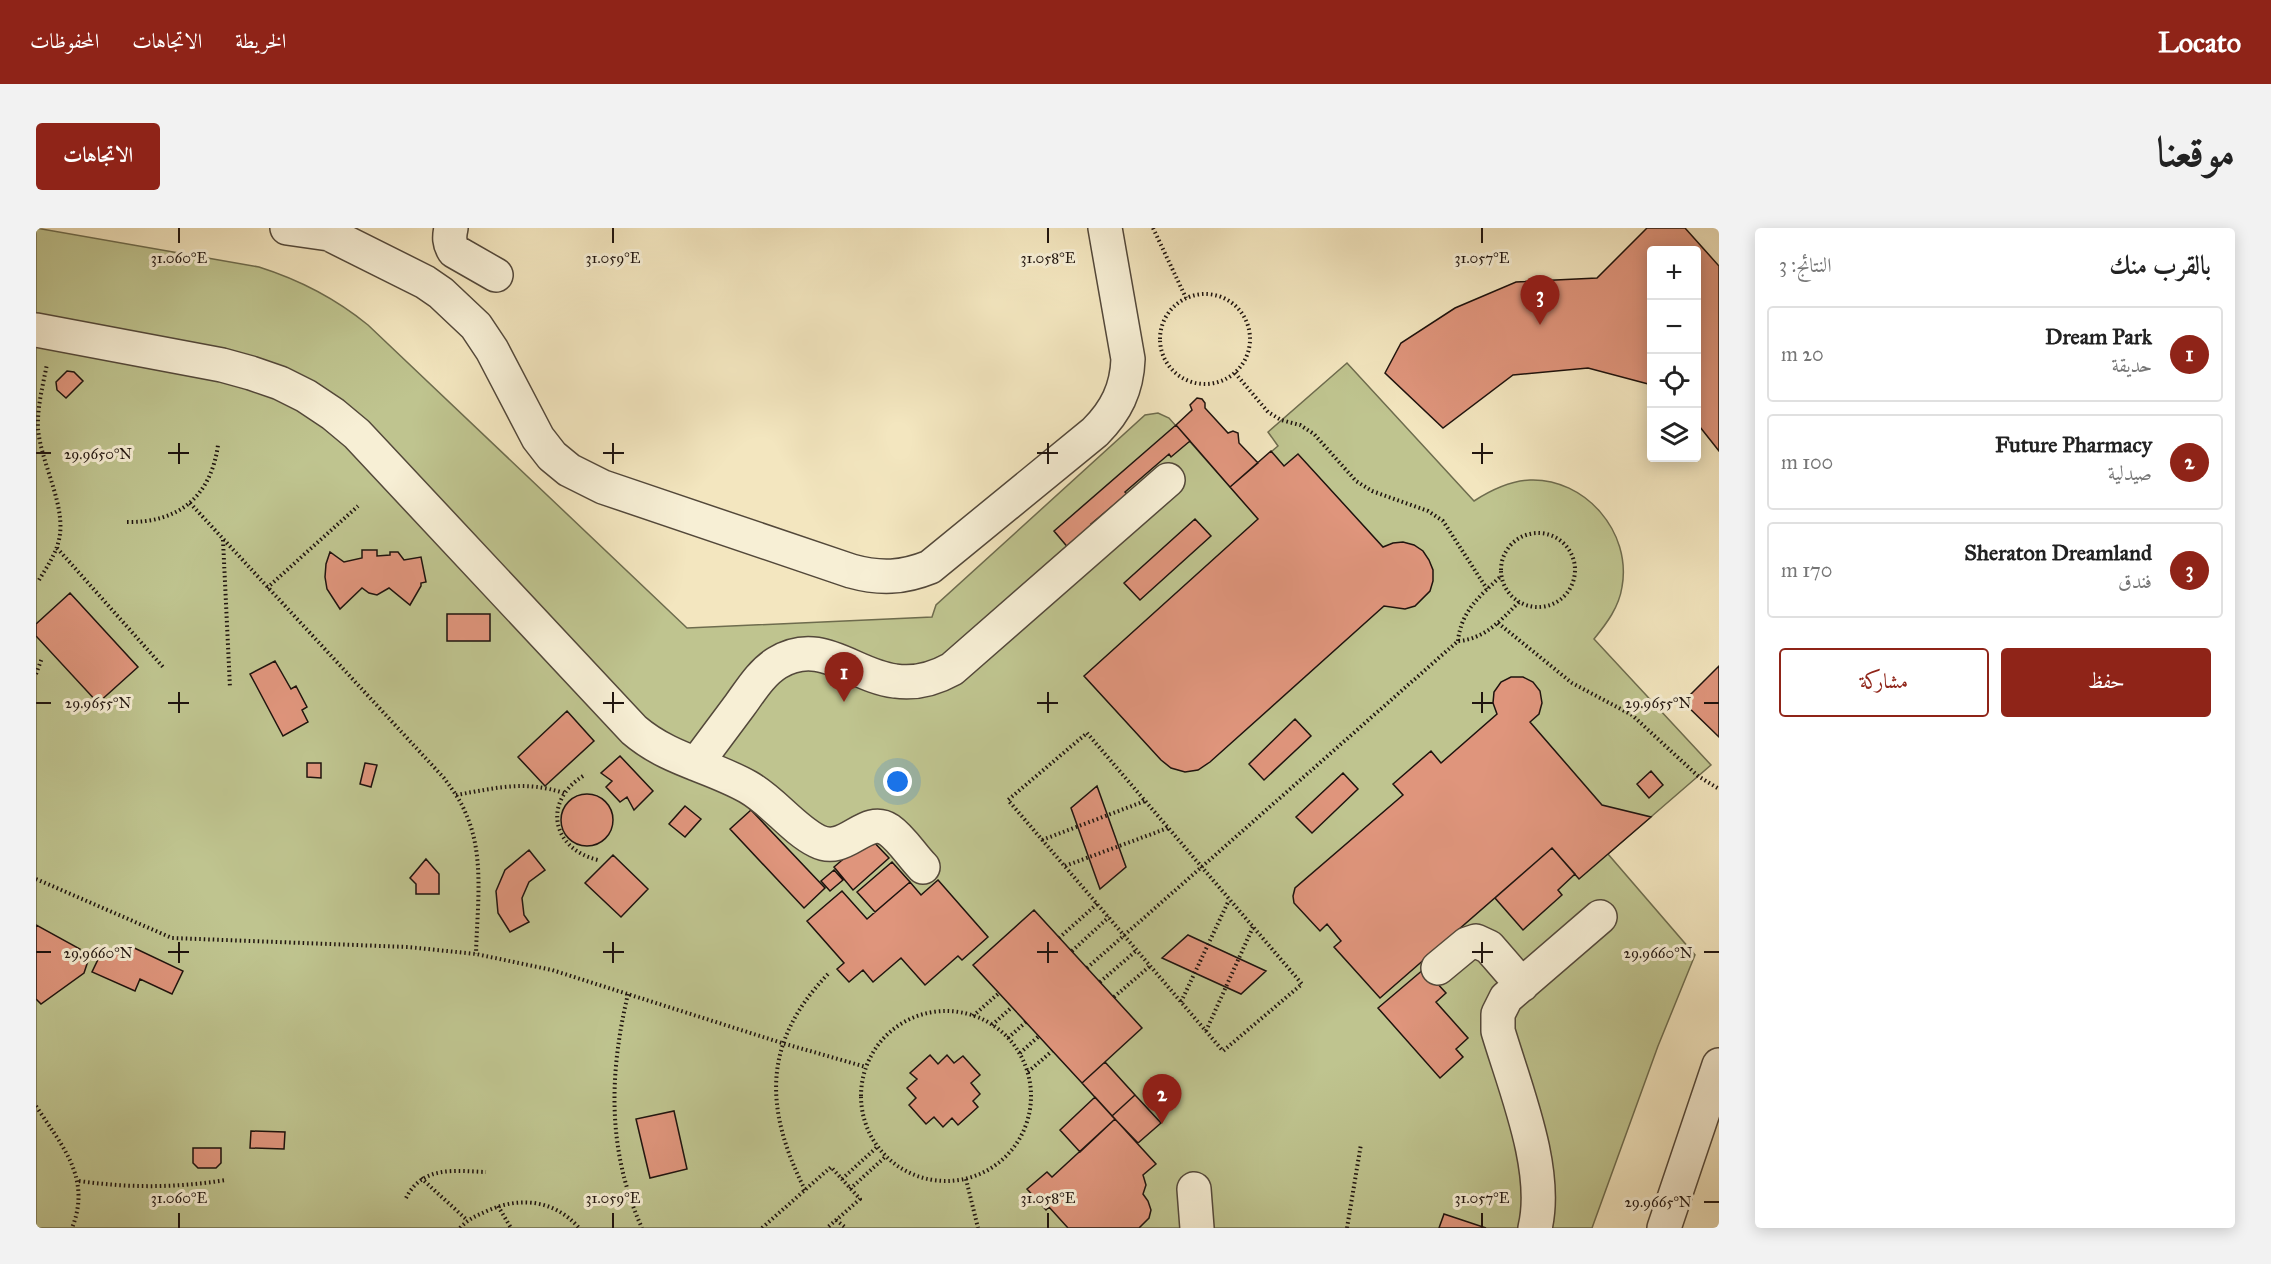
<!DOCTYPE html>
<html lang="ar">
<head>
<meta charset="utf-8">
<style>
	:root { --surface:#fff; --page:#f2f2f2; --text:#222; --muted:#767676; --line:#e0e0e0; --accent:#8f2418 }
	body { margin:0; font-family:"IM FELL Great Primer",Amiri,serif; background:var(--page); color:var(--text); direction:rtl }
	.controls { position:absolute; right:18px; top:18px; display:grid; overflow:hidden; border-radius:6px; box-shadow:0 3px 15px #0003 }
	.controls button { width:54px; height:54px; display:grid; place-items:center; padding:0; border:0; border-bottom:2px solid var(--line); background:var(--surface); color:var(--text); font:30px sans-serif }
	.you { position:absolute; left:862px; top:554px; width:21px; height:21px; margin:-15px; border:4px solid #fff; border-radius:50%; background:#1a73e8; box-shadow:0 0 0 9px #1a73e833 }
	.badge { display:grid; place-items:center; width:39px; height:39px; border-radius:50%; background:var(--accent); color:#fff; font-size:20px; font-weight:700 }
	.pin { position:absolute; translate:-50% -50px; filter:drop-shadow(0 2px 3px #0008) }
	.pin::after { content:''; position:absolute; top:32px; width:21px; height:18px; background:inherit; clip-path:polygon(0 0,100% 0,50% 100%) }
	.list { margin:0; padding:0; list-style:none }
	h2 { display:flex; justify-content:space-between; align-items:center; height:78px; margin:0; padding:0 24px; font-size:26px }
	h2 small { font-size:20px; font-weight:400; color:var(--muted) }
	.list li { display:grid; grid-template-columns:39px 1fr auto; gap:18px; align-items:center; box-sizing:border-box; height:96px; margin:0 12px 12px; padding:0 12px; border:2px solid var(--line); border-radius:6px }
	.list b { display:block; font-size:22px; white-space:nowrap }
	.list p { margin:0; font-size:20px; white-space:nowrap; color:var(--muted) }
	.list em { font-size:20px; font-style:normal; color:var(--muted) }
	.actions { display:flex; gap:12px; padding:18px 24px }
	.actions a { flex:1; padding:14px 0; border:2px solid var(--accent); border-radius:6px; text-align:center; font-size:21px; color:var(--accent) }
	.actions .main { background:var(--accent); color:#fff }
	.icon { flex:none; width:33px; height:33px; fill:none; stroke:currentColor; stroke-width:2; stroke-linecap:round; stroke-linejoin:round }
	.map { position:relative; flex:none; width:1683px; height:1000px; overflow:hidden; direction:ltr; border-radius:6px }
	header { display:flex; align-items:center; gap:36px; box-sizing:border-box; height:84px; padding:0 30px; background:var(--accent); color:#fff }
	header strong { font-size:28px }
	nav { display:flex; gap:33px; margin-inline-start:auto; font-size:21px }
	.intro { display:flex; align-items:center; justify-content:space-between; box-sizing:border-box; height:144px; padding:0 36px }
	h1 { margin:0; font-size:42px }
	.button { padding:15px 27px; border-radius:6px; background:var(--accent); color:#fff; font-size:21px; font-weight:700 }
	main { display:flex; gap:36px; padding:0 36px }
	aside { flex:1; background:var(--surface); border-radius:6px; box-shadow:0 3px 15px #0003 }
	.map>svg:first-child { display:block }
	.green { fill:#bfc48f; stroke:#6e6c4e; stroke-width:1.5 }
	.building { fill:#df957c; stroke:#1e130e; stroke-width:1.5 }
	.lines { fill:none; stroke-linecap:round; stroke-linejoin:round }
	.minor-casing { stroke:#53483a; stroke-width:36 }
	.path { stroke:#1e130e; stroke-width:4; stroke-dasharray:1.5 3; stroke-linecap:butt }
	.minor { stroke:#f7efd5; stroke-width:33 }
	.ticks { fill:none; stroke:#1e130e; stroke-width:2 }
	.ticks-label { font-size:15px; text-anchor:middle; fill:#1e130e; stroke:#f7efd5; stroke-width:6; stroke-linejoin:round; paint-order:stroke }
</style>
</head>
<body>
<header>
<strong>Locato</strong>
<nav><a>الخريطة</a><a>الاتجاهات</a><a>المحفوظات</a></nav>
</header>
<div class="intro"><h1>موقعنا</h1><a class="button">الاتجاهات</a></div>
<main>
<aside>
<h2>بالقرب منك<small>النتائج: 3</small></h2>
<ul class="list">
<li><span class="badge">1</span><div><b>Dream Park</b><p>حديقة</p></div><em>20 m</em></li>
<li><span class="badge">2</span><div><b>Future Pharmacy</b><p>صيدلية</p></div><em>100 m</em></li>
<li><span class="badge">3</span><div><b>Sheraton Dreamland</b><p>فندق</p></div><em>170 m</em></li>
</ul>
<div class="actions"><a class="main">حفظ</a><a>مشاركة</a></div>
</aside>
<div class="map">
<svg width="1683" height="1000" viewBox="0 0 1683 1000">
	<rect width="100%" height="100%" fill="#f3e6bf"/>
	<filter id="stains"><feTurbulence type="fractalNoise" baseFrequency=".00333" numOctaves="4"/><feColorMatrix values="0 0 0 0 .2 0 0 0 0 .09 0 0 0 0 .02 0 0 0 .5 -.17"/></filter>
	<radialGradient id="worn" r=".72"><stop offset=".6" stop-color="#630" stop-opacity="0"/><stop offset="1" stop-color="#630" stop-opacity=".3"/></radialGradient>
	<path class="green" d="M0,0L223,39C264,52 299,70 332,97L651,400L896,389L900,377L1109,187L1122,185L1133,190L1194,259L1242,218L1232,204L1311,135L1438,273C1455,262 1473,253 1494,252C1549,250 1596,304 1586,359C1583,379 1571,395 1558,411L1675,537L1572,626L1659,727L1622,818L1556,1000H0Z"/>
	<path class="building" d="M1611,0H1649L1683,38V223L1660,194V22H1616V157L1552,140L1477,147L1407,200L1349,145L1365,115L1419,80L1480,54L1561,50Z
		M31,143L38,144L47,153L30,170L21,162L20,154Z
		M1161,170L1166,171L1169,175V180L1192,205L1197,203L1202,205L1203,215L1222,235L1194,259L1140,197L1156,182L1154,177Z
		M1140,197L1154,213L1135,229L1133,226L1089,264L1091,266L1055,296L1059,300L1034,322L1018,303Z
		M1235,223L1248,238L1262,226L1347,319L1357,315L1367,314L1378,317L1387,323L1393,332L1397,342V353L1394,363L1379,378L1369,381L1348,378L1174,534L1162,542L1149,544L1135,540L1125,532L1048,448L1222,291L1194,259Z
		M1159,291L1175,308L1104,372L1088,355Z
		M326,322H341V328L354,327V324H362L368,332L385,329L390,354L385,355V358L374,377L353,360L341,367L333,365L326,360L304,381L291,361L289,349L290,336L294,324L308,334L326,330Z
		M34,365L102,439L62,475L0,408V396Z
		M411,386H454V413H411Z
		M239,433L255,461L260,458L271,479L266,482L272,494L247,508L214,446Z
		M1683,438V509L1647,474Z
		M1475,449H1487L1497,454L1504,463L1506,475L1503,486L1494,494L1566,577L1615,589L1543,651L1516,620L1344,770L1298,719L1305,713L1291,696L1284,703L1258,675L1257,668L1259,660L1367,567L1357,556L1395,523L1405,535L1461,486L1457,475L1458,464L1465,454Z
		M531,483L558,513L509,558L482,529Z
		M1259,491L1275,508L1228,552L1213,536Z
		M584,528L617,563L598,582L591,569L584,574L570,559L576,553L565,545Z
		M271,535H285V550L271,549Z
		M329,535L341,537L335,559L324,556Z
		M1615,543L1627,557L1613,570L1601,556Z
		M1307,545L1322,561L1276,605L1260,589Z
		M1061,558L1090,639L1064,661L1035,580Z
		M525 592a26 26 0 1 1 52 0a26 26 0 1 1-52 0Z
		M649,578L665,591L649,609L633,596Z
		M715,582L789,660L768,680L694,601Z
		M833,609L853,630L817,662L798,639Z
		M1516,620L1539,646L1522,662L1526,667L1487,702L1459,670Z
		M493,622L509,642L493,654L486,670L488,687L493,694L474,704L462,685L460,663L469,642Z
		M577,627L612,661L585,689L549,655Z
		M390,631L403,646V666H380V656L374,650Z
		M856,634L874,654L839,684L821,664Z
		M798,642L807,652L794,663L785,653Z
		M902,652L952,709L926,732L922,728L889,757L865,730L837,754L827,742L813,754L801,741L808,735L771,693L806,663L831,691L874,654L885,667Z
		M998,682L1106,800L1046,855L937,737Z
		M0,697L44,721L41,730H53L48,745L5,776L0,771Z
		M1152,707L1230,743L1205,766L1126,730Z
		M92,717L147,743L136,766L104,751L99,763L56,744L68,719L88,728Z
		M1388,741L1410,765L1400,774L1432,810L1420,821L1427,829L1404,850L1342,780Z
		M894,827L902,836L911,827L918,835L927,828L944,847L935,855L944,866L937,873L942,879L922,897L916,890L907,899L898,889L890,896L873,877L880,870L871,860L881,851L874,845Z
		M1069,834L1099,867L1076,888L1046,855Z
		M1099,867L1125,895L1102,915L1076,888Z
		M1059,869L1079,891L1044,924L1024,902Z
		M638,883L651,941L614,950L600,891Z
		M1079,891L1120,936L1107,947L1110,957L1107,966L1112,973L1115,982L1113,990L1103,1000H1032L1013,979L1010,982L991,961L1011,944L1016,949Z
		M215,903L249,904L248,921L214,920Z
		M157,920H185V935L180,940H162L157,935Z
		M1408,986L1450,1000H1403Z"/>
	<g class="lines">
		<defs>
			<path id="minor" d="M251,0L293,6L389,54L405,65L440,98L456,122L502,210L516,228L533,242L567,259L815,343C844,351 867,350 894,339L1059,204C1080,183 1091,161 1092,131L1069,0
				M415,0C413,9 413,15 418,23L460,47
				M0,102L186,137L215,145L244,155L270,168L297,186L321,206L598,502C633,532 673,537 712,559C737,573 757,601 781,613C810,628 829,586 853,602C866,611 876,628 887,639
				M660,536C675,516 689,497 704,477C715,462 725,445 741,435C785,408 817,448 859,453C879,456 898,451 916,441L1132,252
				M1402,740L1431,716L1440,713L1453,719L1486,757
				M1158,961L1161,1000
				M1499,1000C1513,942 1479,860 1462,803V786L1470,770L1564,689
				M1628,1000L1683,837"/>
		</defs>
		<use href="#minor" class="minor-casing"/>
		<path class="path" d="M1117,0L1150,70
			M1124 111a45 45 0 1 1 90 0a45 45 0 1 1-90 0Z
			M1199,145L1232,184L1245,192L1264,197L1278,206L1320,253L1336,263L1392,283L1407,293L1451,361
			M154,275L408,550C416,561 425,573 430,586C449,628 441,680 440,726
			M91,294C143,295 175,268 182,217
			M1465 342a37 37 0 1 1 74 0a37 37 0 1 1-74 0Z
			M187,312L194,460
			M21,320L127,439
			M3,352C12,337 22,323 24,306C28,274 5,234 2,201C1,179 7,157 11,136
			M231,360L322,278
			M1462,395L1536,455L1596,487L1662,548L1683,561
			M1422,413C1425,383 1444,368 1465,348
			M0,446L6,430
			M1051,505L1266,756L1187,823L972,572Z
			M547,548C506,574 516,621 562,632
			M420,567C460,560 488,552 528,565
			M1006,612L1109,573
			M1029,638L1132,600
			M0,651L136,710L372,719L440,726L516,742L746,815L830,839
			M1023,710L1061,676
			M1036,723L1073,689
			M1051,740L1422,413C1449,411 1465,392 1483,374
			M1064,754L1101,722
			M592,766C573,846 571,923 606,1000
			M1078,769L1114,738
			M1145,774L1193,672
			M825 868a85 85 0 1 1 170 0a85 85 0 1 1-170 0Z
			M937,788L963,765
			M956,797L976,779
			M1170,803L1217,699
			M972,810L990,794
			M984,825L1003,808
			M992,844L1016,823
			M0,878C26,918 56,950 36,1000
			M385,950L431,992
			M806,951L841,919
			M930,951L942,1000
			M43,953C93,960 140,960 190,952
			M814,961L849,929
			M769,962C728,880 726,814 793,745
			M370,970C387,937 419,943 450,944
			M462,978L475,1000
			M800,992L810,1000
			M424,1000C432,991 440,988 451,983C484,968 519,972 543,1000
			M726,1000L795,939L824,971L791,1000
			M1311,1000L1325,916"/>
		<use href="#minor" class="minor"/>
	</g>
	<path class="ticks" d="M143,0V15M577,0V15M1012,0V15M1446,0V15M143,215V236M577,215V236M1012,215V236M1446,215V236M0,225H15M132,225H153M567,225H588M1001,225H1022M1436,225H1457M143,464V485M577,464V485M1012,464V485M1446,464V485M0,475H15M132,475H153M567,475H588M1001,475H1022M1436,475H1457M1668,475H1683M143,714V735M577,714V735M1012,714V735M1446,714V735M0,724H15M132,724H153M567,724H588M1001,724H1022M1436,724H1457M1668,724H1683M1668,974H1683M143,985V1000M577,985V1000M1012,985V1000M1446,985V1000"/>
	<g class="ticks-label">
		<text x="143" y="35">31.060°E</text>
		<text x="577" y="35">31.059°E</text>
		<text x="1012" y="35">31.058°E</text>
		<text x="1446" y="35">31.057°E</text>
		<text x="62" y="231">29.9650°N</text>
		<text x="1622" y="480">29.9655°N</text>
		<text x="62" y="480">29.9655°N</text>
		<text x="1622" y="730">29.9660°N</text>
		<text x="62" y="730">29.9660°N</text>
		<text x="143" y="975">31.060°E</text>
		<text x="577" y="975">31.059°E</text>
		<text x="1012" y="975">31.058°E</text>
		<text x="1446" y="975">31.057°E</text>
		<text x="1622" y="979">29.9665°N</text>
	</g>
	<rect width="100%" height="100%" filter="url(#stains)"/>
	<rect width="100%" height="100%" fill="url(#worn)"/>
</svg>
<div class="controls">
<button>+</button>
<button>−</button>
<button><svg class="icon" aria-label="locate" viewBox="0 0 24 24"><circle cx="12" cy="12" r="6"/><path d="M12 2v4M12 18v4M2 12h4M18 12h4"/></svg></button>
<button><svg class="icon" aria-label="layers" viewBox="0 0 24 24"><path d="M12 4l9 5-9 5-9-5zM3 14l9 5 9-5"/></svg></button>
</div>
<div class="you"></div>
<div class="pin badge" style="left:808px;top:474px">1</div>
<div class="pin badge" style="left:1126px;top:896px">2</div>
<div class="pin badge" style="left:1504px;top:97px">3</div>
</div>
</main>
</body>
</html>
